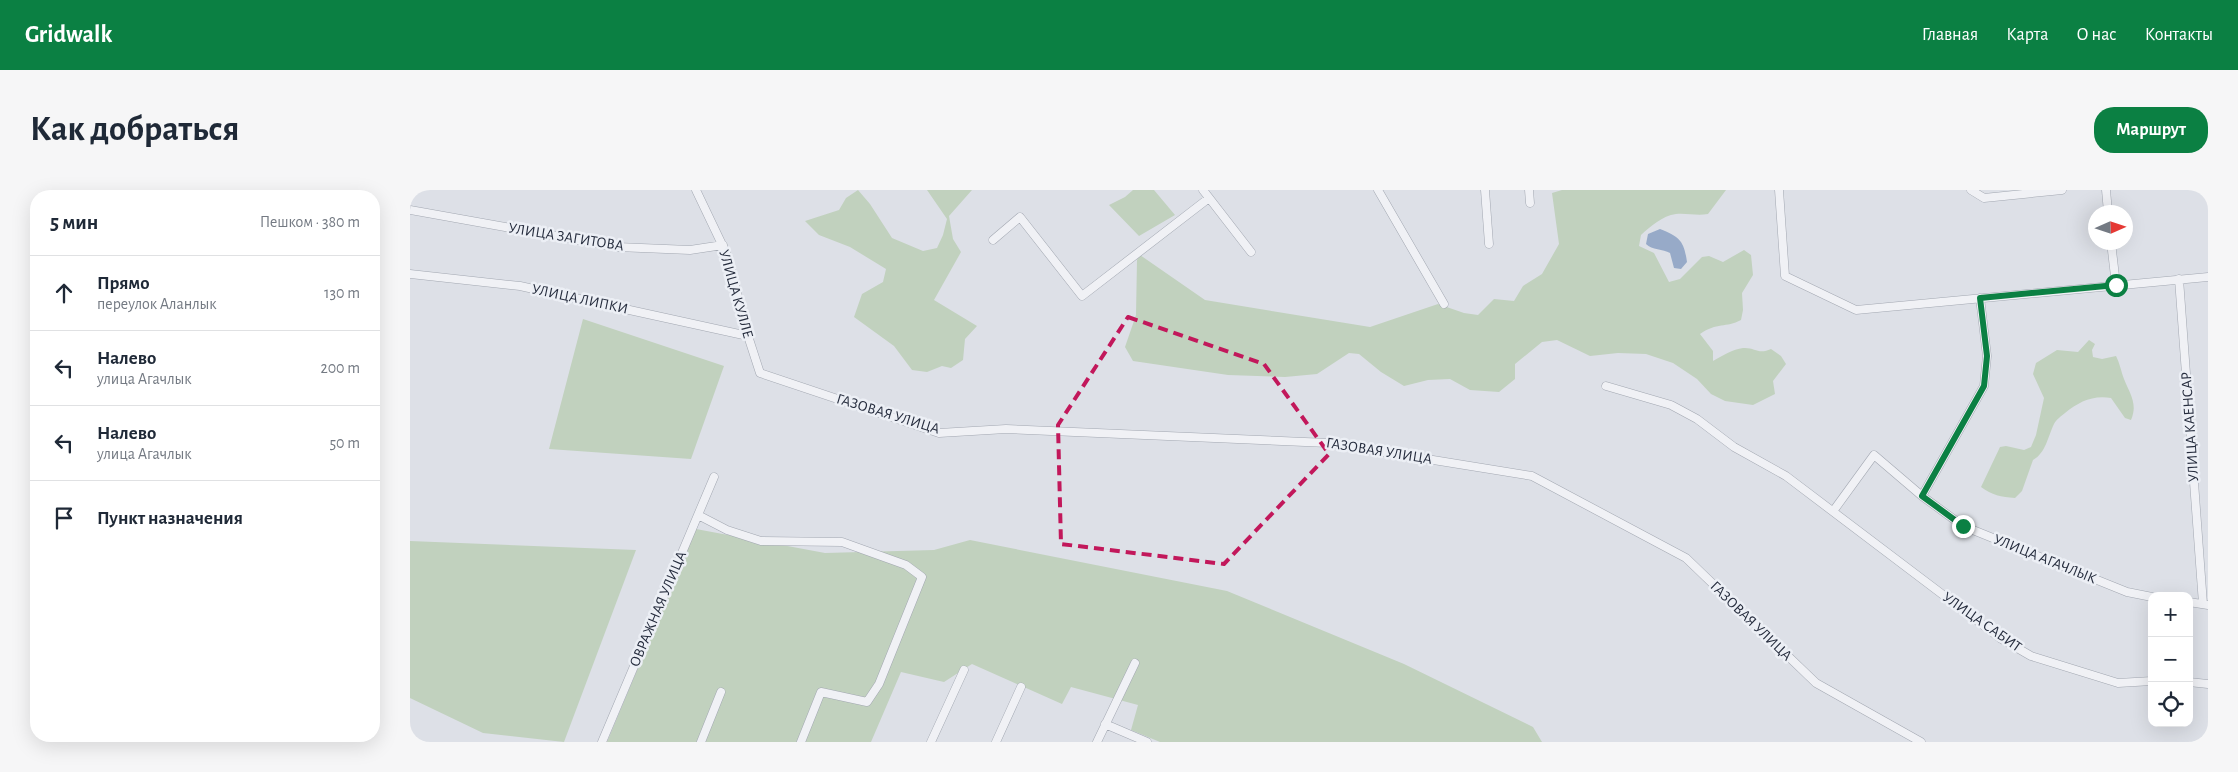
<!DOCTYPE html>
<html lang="ru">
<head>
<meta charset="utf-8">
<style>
	:root { --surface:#fff; --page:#f6f6f7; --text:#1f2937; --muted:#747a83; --line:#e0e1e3; --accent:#0b8043 }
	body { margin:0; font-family:"Alegreya Sans",sans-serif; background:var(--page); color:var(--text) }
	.controls { position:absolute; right:15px; bottom:15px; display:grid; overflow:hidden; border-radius:10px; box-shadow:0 5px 20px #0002 }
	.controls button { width:45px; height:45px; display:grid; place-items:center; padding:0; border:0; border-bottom:1px solid var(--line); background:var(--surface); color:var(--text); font:25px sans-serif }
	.compass { position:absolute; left:1678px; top:15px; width:45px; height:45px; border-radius:50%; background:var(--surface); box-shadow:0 5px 20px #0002; rotate:87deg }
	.stop { position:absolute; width:15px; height:15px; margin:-11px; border:4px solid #0b8043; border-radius:50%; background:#fff }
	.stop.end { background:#0b8043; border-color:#fff; box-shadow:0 1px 5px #0008 }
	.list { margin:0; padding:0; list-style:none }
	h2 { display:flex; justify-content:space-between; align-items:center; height:65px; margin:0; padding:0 20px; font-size:21px }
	h2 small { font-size:16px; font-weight:400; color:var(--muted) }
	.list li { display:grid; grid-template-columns:32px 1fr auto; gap:15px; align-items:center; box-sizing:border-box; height:75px; padding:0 20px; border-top:1px solid var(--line) }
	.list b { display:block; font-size:19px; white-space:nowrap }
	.list p { margin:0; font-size:16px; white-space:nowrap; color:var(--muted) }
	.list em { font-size:16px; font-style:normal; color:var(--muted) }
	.icon { flex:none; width:28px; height:28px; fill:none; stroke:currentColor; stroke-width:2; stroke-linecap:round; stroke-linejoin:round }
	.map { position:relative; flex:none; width:1798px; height:552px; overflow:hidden; border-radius:20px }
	header { display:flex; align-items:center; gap:30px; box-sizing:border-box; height:70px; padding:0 25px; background:var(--accent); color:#fff }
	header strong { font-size:24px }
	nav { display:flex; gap:28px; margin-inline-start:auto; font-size:18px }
	.intro { display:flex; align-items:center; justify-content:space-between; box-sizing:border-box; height:120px; padding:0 30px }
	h1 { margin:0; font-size:35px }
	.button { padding:12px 22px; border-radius:20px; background:var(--accent); color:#fff; font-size:18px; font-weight:700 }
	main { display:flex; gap:30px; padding:0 30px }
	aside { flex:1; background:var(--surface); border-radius:20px; box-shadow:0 5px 20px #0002 }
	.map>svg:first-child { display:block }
	.green { fill:#c1d1be }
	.water { fill:#97aac8 }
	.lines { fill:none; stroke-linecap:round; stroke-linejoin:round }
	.minor-casing { stroke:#a2a7b1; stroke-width:9 }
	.minor { stroke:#f0f1f5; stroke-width:8 }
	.route { stroke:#0b8043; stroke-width:6 }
	.marked { fill:none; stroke:#c2185b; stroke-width:4; stroke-dasharray:10 6; stroke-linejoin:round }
	.labels { text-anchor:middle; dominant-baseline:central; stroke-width:5; stroke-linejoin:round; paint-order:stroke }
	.street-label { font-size:15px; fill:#262d3e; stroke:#eceff5 }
</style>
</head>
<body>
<header>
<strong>Gridwalk</strong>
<nav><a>Главная</a><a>Карта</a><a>О нас</a><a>Контакты</a></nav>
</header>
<div class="intro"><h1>Как добраться</h1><a class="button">Маршрут</a></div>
<main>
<aside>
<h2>5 мин<small>Пешком · 380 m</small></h2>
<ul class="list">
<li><svg class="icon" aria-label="ahead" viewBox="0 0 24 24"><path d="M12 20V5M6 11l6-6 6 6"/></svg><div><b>Прямо</b><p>переулок Аланлык</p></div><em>130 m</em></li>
<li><svg class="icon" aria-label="left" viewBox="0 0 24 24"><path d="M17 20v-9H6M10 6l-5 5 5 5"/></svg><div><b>Налево</b><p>улица Агачлык</p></div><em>200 m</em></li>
<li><svg class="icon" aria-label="left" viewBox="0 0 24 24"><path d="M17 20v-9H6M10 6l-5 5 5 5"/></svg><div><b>Налево</b><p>улица Агачлык</p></div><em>50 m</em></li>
<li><svg class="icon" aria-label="arrive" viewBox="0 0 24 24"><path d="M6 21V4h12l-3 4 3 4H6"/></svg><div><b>Пункт назначения</b></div></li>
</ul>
</aside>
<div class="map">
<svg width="1798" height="552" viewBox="0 0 1798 552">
	<rect width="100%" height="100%" fill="#dde0e7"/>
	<path class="green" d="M448,0L460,14L482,48L513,61L527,58L533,45L537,29L517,0H562L539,26L543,49L551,62L524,110L567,136L555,149L553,170L541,178L532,176L517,182L502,180L484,156L444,127L452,104L473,92L476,79L440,57L409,45L395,31L429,20L436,8Z
		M723,0H744L765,25L729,46L699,15L715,7Z
		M1152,0H1316L1298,24C1287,26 1277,23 1266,24C1252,26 1241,36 1231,45L1229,56L1244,63L1259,92L1270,89L1292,67L1299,66L1313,72L1334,60L1341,65L1343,85L1332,103L1333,120L1331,130C1316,138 1307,132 1290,144L1303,161V171C1312,166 1323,159 1333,158C1345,157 1348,165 1361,159L1371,166L1376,174L1363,191L1365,204L1343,215L1315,211L1301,204L1287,189L1263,173L1236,164L1208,163L1180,166L1147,150L1132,152L1105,174V189L1089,202L1060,200L1040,189L1018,190L994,196L971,182L949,164L939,163L907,184L875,187L818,185L723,171L715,157L726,125L727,70L730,65L795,110L960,137L1028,114L1054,123L1068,125L1084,109L1104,111L1113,96L1132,84L1149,54L1142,3Z
		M173,129L314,176L281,269L139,259Z
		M1679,150L1685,154L1682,160L1683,167L1692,169L1706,166C1710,174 1711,181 1714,189C1720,204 1728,214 1721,230L1715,228L1701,208C1682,205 1669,212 1655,223C1651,226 1646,230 1644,234C1638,246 1636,263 1623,270L1612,301L1605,308C1591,307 1582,305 1571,297L1590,257L1596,256L1614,260L1621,257L1626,245L1634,208L1623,184L1626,173L1647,160L1668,162Z
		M286,339L415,363L524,360L560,350L817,401L994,474L1123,537L1132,552H750L721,540L728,515L661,497L652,514L562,474L534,492L491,482L461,552H197Z
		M0,351L226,360L154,552L73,543L0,508Z"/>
	<path class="water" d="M1250,39C1270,47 1274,51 1277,72L1271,79L1264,78L1260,63C1253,59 1242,60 1236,54L1238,44Z"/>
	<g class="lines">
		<defs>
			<path id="minor" d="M286,0L318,67L338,146L350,183L529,243L596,239L918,253L1122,286L1276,368L1406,493L1511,552
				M793,0L841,62
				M968,0L1034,114
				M1075,0L1079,54
				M1119,0L1120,13
				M1369,0L1375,86L1446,120L1798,87
				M1561,0L1574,8L1652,0
				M1696,0L1698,22
				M0,20L207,57L280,60L313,55
				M583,50L610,27L672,106L799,8
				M1701,52L1706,95
				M0,84L110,96L338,146
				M1769,89L1793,414
				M1570,108L1577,166L1574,196L1512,306L1553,336L1717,402L1742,407
				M1196,196L1261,215L1287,229L1324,257L1376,286L1590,448L1621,466L1708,493L1742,491
				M1424,320L1464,265L1512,306
				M288,325L317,340L351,351L432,352L496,375L512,387L469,494L457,512L411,502L391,552
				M1779,412L1798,415
				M1779,492L1798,494
				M695,534L737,552
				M192,552L304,287
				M291,552L311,502
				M521,552L554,480
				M586,552L611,497
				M687,552L725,473"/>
		</defs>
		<use href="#minor" class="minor-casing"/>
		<use href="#minor" class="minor"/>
	</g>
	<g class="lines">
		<path class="route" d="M1553,336L1512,306L1574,196L1577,166L1570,108L1706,95"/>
	</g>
	<path class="marked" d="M718,127L854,174L919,264L814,374L651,354L648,235Z"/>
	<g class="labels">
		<g class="street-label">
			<text transform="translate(156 47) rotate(9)">УЛИЦА ЗАГИТОВА</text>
			<text transform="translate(326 104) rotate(74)">УЛИЦА КУЛЛЕ</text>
			<text transform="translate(170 109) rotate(12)">УЛИЦА ЛИПКИ</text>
			<text transform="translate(478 224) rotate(17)">ГАЗОВАЯ УЛИЦА</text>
			<text transform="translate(1780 237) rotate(-94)">УЛИЦА КАЕНСАР</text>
			<text transform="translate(969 261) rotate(9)">ГАЗОВАЯ УЛИЦА</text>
			<text transform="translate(1635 369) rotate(22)">УЛИЦА АГАЧЛЫК</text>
			<text transform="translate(248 419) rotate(-67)">ОВРАЖНАЯ УЛИЦА</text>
			<text transform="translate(1341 431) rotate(44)">ГАЗОВАЯ УЛИЦА</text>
			<text transform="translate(1572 432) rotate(35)">УЛИЦА САБИТ</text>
		</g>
	</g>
</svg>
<div class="controls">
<button>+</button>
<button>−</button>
<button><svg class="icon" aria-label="locate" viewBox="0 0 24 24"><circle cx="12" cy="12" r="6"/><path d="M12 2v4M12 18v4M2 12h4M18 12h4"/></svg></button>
</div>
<svg class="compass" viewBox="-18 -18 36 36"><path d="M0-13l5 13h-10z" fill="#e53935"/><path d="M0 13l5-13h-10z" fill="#747a83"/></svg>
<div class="stop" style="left:1706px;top:95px"></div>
<div class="stop end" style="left:1553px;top:336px"></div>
</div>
</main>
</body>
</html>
